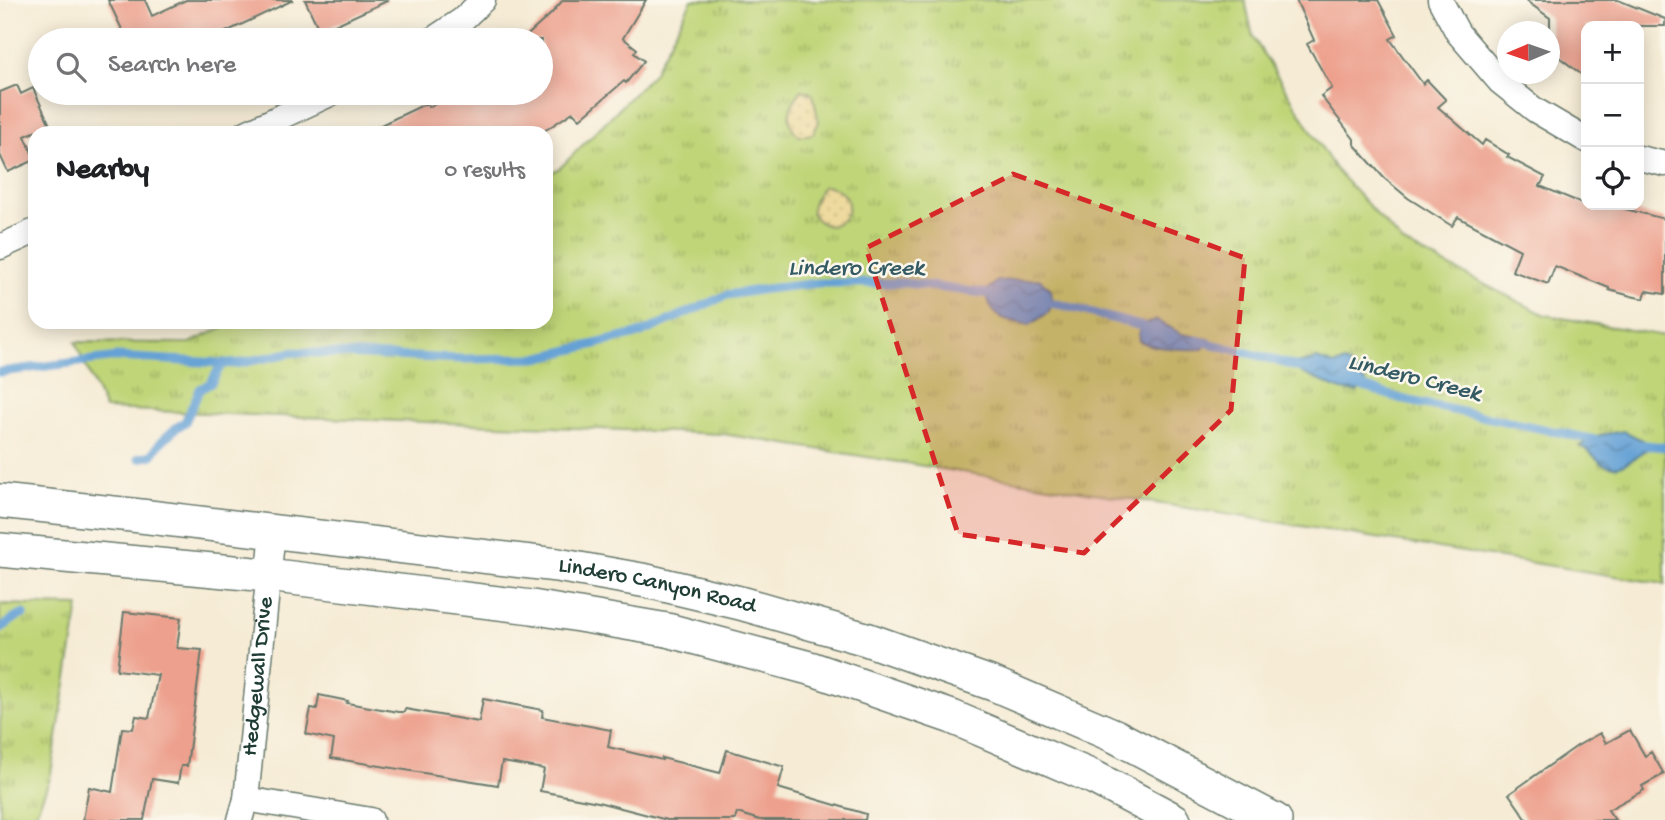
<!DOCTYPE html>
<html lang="en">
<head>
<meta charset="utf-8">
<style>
	:root { --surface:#fff; --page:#f6f6f6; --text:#202124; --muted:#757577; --line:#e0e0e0 }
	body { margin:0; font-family:"Gochi Hand",sans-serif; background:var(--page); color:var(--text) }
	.controls { position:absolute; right:21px; top:21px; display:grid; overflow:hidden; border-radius:14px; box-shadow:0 4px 18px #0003 }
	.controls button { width:63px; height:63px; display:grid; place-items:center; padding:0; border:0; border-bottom:2px solid var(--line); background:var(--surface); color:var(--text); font:35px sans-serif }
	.compass { position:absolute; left:1497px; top:21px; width:63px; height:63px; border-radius:50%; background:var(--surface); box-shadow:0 4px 18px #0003; rotate:268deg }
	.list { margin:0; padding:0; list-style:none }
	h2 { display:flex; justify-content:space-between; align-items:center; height:91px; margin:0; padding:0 28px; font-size:30px }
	h2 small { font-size:23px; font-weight:400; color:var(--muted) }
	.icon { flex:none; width:38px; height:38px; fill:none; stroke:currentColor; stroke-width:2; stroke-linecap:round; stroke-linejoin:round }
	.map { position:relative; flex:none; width:1665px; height:820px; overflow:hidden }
	.search { position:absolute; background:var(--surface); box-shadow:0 4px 18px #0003; left:28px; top:28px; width:525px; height:77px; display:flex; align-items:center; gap:18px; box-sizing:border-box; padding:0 24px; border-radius:38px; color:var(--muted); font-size:26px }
	.panel { position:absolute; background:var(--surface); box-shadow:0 4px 18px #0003; left:28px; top:126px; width:525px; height:203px; border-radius:21px }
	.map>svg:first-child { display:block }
	.grass { fill:url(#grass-tufts); stroke:#708956; stroke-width:2 }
	.sand { fill:url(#sand-dots); stroke:#868c69; stroke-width:2 }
	.water { fill:url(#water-waves); stroke:#426f84; stroke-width:2 }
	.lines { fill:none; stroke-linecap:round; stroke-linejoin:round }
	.stream { stroke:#65a1d5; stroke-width:9 }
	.building { fill:#eda08d }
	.minor-casing { stroke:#6a7a6d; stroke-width:27 }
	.secondary-casing { stroke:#6a7a6d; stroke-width:36 }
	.minor { stroke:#fff; stroke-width:24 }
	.secondary { stroke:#fff; stroke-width:33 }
	.marked { fill:#d62828; fill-opacity:0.2; stroke:#d62828; stroke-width:5; stroke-dasharray:14 9; stroke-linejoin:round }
	.labels { text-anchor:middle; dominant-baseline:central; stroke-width:5; stroke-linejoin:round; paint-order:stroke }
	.street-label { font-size:23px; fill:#1f3d34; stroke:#fbf7ec }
	.water-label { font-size:24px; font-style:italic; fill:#345b64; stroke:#fbf7ec }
</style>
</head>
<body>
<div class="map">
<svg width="1665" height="820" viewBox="0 0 1665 820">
	<defs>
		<pattern id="grass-tufts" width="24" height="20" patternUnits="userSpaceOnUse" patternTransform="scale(1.75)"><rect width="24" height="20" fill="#c0d578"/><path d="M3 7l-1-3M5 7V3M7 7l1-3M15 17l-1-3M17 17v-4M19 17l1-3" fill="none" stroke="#9bae63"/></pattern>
		<pattern id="sand-dots" width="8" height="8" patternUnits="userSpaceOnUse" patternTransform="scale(1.75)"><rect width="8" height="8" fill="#eeda9e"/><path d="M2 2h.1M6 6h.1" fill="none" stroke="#ccbc89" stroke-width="1.8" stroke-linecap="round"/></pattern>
		<pattern id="water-waves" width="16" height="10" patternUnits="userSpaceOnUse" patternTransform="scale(1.75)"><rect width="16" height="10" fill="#65a1d5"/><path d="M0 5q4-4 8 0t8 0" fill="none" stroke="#5384ae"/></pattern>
	</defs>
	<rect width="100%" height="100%" fill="#fbf7ec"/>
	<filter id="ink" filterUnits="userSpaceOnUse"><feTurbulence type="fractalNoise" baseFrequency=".0143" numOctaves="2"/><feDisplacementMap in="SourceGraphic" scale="14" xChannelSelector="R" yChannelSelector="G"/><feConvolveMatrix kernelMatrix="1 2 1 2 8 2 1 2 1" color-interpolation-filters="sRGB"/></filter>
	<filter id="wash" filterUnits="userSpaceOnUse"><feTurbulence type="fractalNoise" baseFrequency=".00686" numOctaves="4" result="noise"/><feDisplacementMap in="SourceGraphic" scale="28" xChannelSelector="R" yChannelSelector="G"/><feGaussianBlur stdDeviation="1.57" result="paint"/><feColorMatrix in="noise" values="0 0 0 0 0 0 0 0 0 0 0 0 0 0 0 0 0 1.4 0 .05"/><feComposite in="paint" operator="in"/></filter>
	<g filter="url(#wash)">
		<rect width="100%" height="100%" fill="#f6ecd6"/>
		<path class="grass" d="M692,0H1245L1253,37L1335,169L1403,243L1545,315L1665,336V584L723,434L105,409L75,342L190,343L234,322H546V175L560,168L653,74Z
			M0,604L79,606L50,779L33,820H0Z"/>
		<path class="sand" d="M802,90L809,92L813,95L819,122L813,134L799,136C783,121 789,105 802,90Z
			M823,186C842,185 858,206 841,221C839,223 833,225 830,226C804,219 810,204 823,186Z"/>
		<path class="water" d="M1039,279L1051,289L1052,299L1049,312L1030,325C1006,321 988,318 987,290L997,281Z
			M1157,320L1182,334L1209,339L1203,349C1185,350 1155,349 1139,341L1138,333L1144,324Z
			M1317,359L1334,365L1345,362L1355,369L1366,383L1357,392L1341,390L1302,373L1297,364Z
			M1624,431L1642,440L1646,450C1634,458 1619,473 1604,464C1594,458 1591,451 1580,446L1600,435Z"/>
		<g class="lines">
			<path class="stream" d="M1040,302L1062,305L1152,329
				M1196,340L1260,356L1307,370
				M0,372L117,357L236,364L294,352L463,359L537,358L641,333L727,295L766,289L818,283H906L998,295
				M1351,383L1405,400L1600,441
				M1635,444L1665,447
				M139,458L152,455L161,442L176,428L185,422L200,389L211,383L220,367L226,363
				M0,629L15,618L24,614"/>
		</g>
		<g id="blocks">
			<path class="building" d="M108,0H145L152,16L186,0H293L209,40H127Z
				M305,0H389L320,32Z
				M563,0H646L623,38L637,49L634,53L644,61L626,83L624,81L580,119L573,112L541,133H364L427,103L429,107L458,93H541V40H522L551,14Z
				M1296,0H1378L1397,35L1390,39L1423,84L1427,80L1446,100L1438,107L1482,145L1485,140L1509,155L1507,157L1545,177L1540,186L1586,205H1609L1665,219V294L1646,291L1644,299L1631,296L1609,290V288L1555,266L1548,284L1512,271L1520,250L1458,217L1452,226L1408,198L1384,178L1354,144V139L1321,96L1332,88L1307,44L1314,40Z
				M1525,0H1618L1665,19V26H1586V78L1550,50V18Z
				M17,85L21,94L33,88L50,125L25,136L35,160L8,172L0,155V92Z
				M124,612L181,618L177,648L202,650L187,766H181L178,783L152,779L144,820H83L89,787L112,792L122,728L133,729L136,716L149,718L158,675L117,670Z
				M319,695L348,701L347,703L398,712H404L405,709L479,722L483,699L543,710L542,717L611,730L608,747L662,760V758L720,773L727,750L784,767L778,788L866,814L865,820H760L737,813L735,820H667L598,802L540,791L544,769L502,762L498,785L331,758L334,740L306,734L311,708L317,709Z
				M1630,730L1645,756L1651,752L1664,774L1642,786L1644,790L1608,810L1615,820H1527L1509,794L1577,746L1600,733L1606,743Z"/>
		</g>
	</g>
	<g filter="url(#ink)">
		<use href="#blocks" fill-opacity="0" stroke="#6a7a6d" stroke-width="2"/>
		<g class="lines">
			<defs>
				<g id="minor">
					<path d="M1440,0L1458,33L1500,82L1535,110L1586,140"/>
					<path d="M432,40L462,20L483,0"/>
					<path d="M246,133L332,93"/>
					<path d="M1639,158L1665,164"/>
					<path d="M0,247L35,231"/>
					<path d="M246,799L371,820"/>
					<path id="s1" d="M240,820L246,799L273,531"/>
				</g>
				<g id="secondary">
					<path id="s2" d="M0,501L132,515L557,565L647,581L740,603L866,639L996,685L1115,736L1275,820"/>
					<path d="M0,550L267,575L532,607L667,630L813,669L952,717L1095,778L1174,820"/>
				</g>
			</defs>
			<use href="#minor" class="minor-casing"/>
			<use href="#secondary" class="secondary-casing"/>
			<use href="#minor" class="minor"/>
			<use href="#secondary" class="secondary"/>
		</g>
	</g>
	<path class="marked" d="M1013,174L1245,258L1231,410L1084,553L958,534L866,248Z"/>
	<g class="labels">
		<g class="street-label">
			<text stroke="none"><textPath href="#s2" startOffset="663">Lindero Canyon Road</textPath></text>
			<text stroke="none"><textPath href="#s1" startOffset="145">Hedgewall Drive</textPath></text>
		</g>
		<g class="water-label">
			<text x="856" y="269">Lindero Creek</text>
			<text transform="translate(1414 379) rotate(14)">Lindero Creek</text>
		</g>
	</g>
</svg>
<div class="controls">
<button>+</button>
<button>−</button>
<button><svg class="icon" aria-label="locate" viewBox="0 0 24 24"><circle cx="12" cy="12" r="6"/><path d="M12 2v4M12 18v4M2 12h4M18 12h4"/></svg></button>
</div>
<svg class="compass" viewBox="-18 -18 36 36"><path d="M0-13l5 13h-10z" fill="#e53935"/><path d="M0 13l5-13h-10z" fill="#757577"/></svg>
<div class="search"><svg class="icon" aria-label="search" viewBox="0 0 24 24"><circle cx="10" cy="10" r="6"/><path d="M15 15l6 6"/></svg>Search here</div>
<section class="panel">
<h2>Nearby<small>0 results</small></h2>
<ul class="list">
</ul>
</section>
</div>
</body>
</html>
